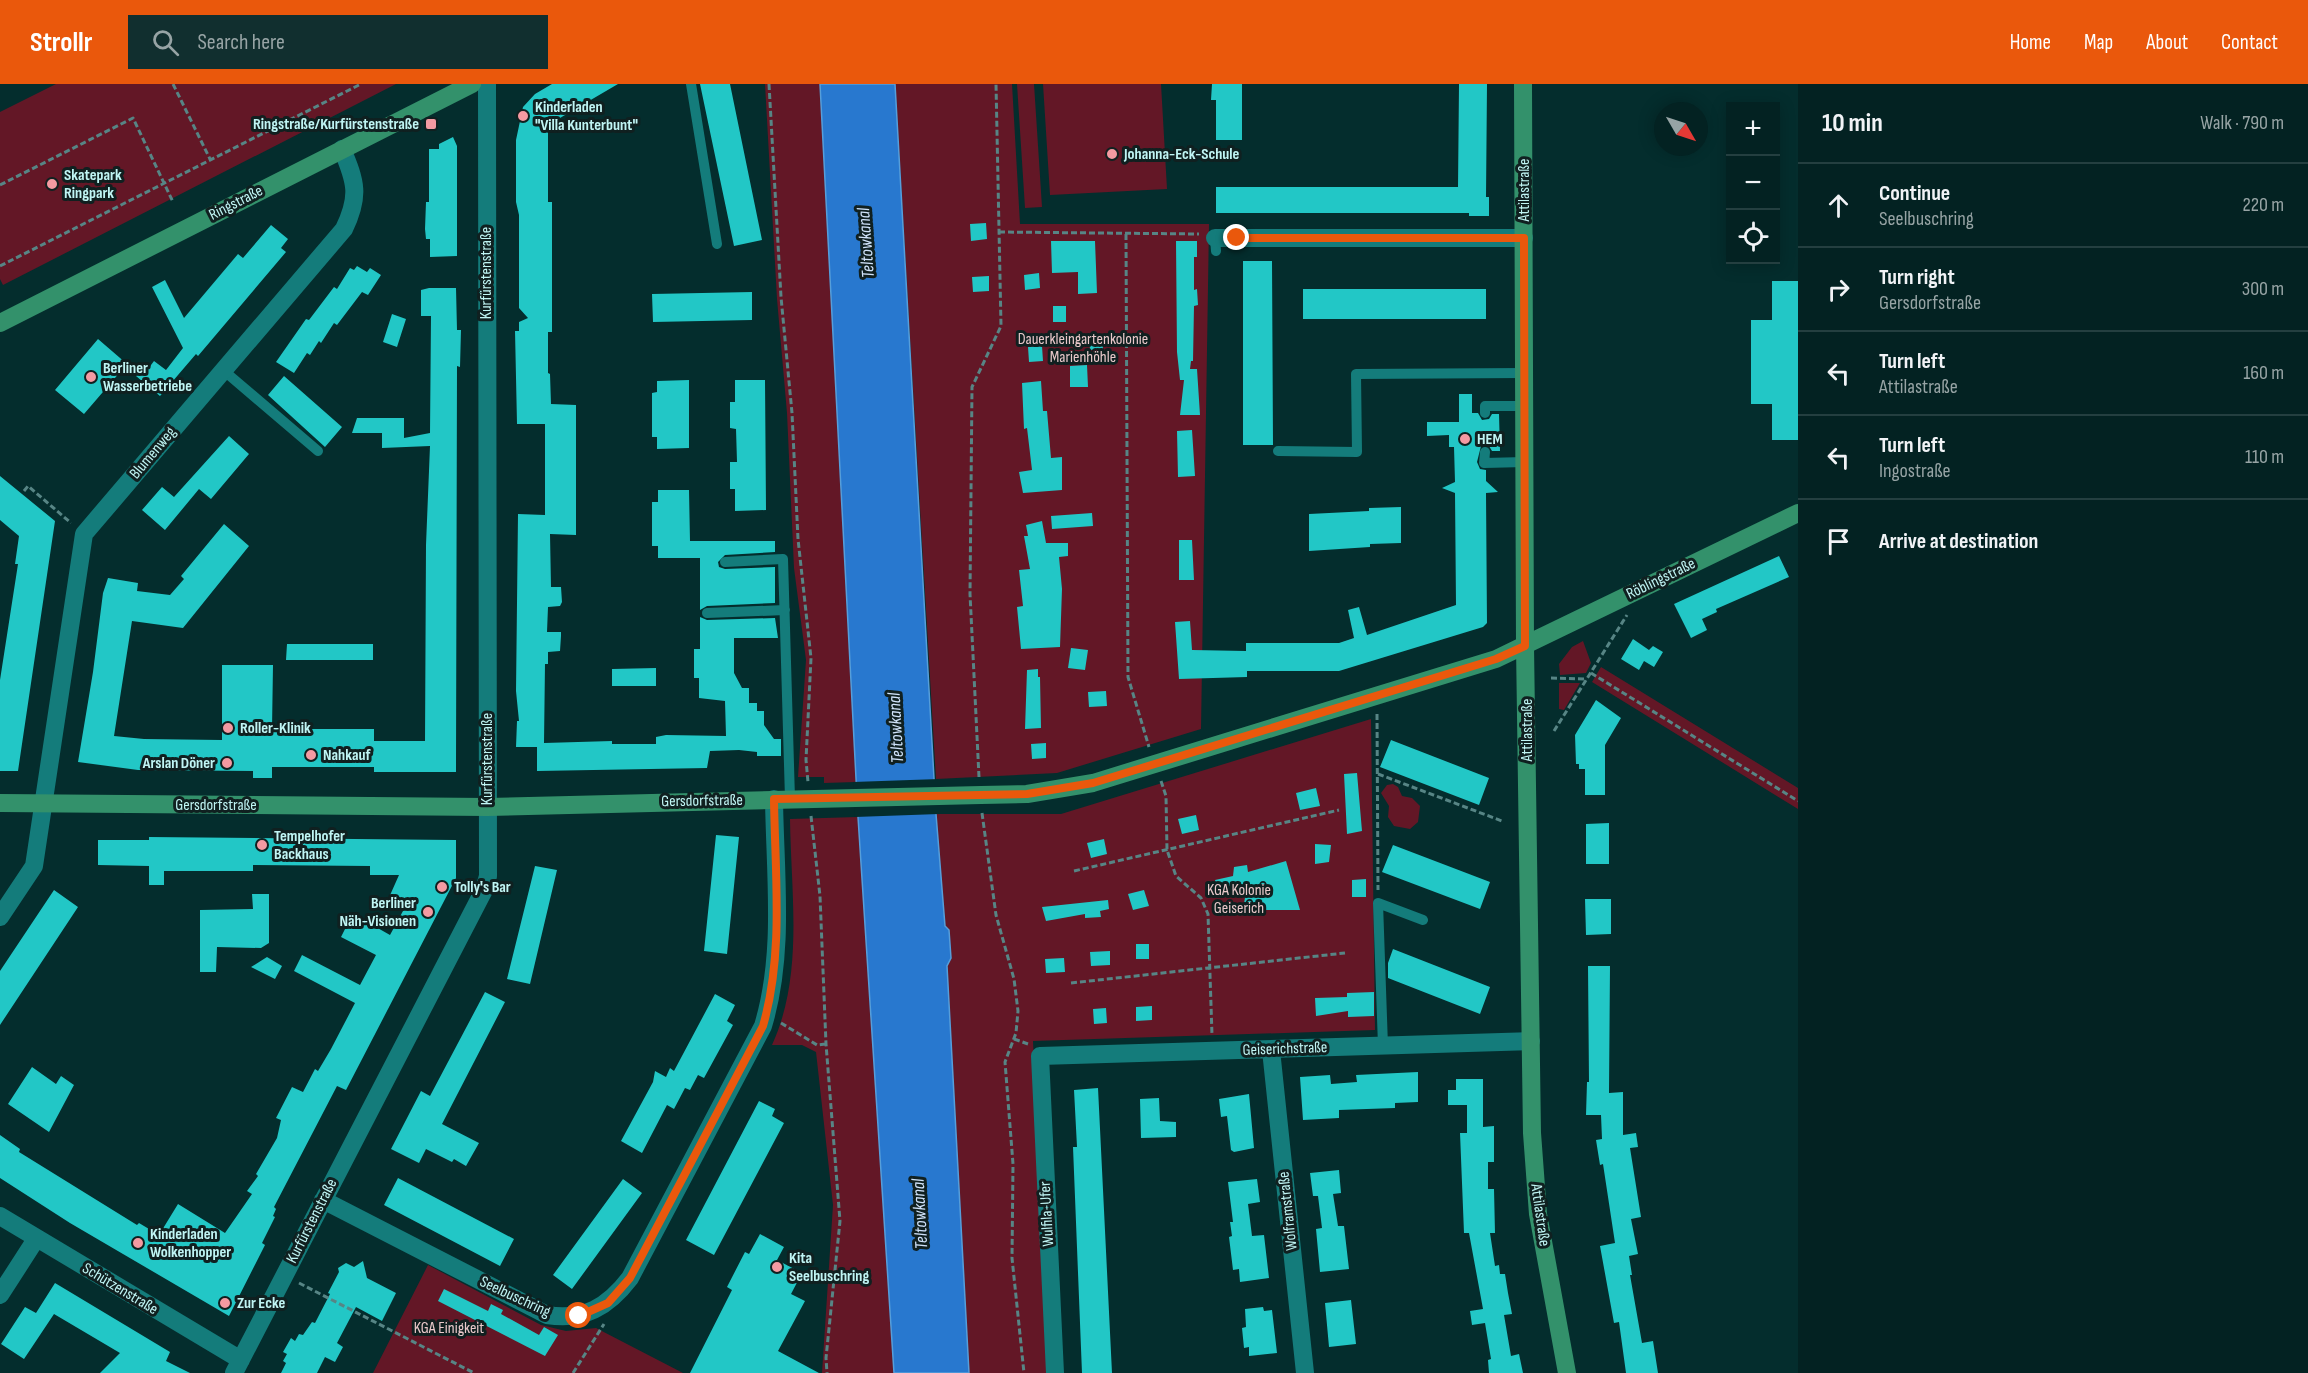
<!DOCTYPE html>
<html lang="en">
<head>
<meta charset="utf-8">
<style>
	:root { --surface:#032222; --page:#112f2f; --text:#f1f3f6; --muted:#97a4a5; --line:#243f40; --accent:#ea580c }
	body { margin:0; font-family:"Sofia Sans Condensed",sans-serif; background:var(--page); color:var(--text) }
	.controls { position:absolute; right:18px; top:18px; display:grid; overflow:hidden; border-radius:0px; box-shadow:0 3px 15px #0003 }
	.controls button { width:54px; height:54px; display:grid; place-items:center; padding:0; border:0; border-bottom:2px solid var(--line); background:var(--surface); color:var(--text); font:30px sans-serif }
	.compass { position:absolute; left:1654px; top:18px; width:54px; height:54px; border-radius:50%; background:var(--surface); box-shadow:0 3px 15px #0003; rotate:129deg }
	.stop { position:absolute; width:18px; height:18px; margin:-14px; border:4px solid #ea580c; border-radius:50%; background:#fff }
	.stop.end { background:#ea580c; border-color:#fff; box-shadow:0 2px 6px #0008 }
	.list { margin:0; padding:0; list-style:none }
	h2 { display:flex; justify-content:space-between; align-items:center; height:78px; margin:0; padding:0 24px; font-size:26px }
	h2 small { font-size:20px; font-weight:400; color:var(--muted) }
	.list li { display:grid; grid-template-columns:39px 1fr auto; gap:18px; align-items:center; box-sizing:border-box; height:84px; padding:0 24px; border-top:2px solid var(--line) }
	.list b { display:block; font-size:22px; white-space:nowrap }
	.list p { margin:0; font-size:20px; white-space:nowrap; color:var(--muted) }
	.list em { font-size:20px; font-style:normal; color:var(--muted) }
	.icon { flex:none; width:33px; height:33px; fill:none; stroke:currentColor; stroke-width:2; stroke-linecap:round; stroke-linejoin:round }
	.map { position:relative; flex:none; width:1798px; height:1289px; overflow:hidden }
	header { display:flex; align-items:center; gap:36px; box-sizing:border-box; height:84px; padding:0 30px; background:var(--accent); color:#fff }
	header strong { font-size:28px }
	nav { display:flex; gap:33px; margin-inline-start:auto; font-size:21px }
	.search { width:420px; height:54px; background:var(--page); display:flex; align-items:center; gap:15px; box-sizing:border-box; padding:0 21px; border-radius:0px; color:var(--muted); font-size:22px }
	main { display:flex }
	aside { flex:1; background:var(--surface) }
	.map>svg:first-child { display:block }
	.green { fill:#631726 }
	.water { fill:#2878cf; stroke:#569eda; stroke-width:1.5 }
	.pier { fill:#042d2d }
	.building { fill:#22c7c6 }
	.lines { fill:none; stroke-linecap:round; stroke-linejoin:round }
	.path { stroke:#578585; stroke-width:3; stroke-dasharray:6 3; stroke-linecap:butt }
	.lane { stroke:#147c7b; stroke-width:10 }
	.street { stroke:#147c7b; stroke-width:18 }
	.secondary { stroke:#33916b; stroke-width:18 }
	.route { stroke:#ea580c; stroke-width:8 }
	.poi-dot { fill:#f49aa2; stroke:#102020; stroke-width:2 }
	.labels { text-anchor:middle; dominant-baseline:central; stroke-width:6; stroke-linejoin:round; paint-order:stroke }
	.poi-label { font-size:16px; font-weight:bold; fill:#c0f5f4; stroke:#102020; text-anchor:start }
	.street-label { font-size:16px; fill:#c0f5f4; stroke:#102020 }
	.park-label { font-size:16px; fill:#eac9cb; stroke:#102020 }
	.water-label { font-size:18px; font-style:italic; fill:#d0e3fa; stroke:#102020 }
</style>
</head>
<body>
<header>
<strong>Strollr</strong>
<div class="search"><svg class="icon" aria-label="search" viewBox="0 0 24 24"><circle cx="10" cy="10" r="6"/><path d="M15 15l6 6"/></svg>Search here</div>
<nav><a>Home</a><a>Map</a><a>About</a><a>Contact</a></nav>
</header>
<main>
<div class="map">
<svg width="1798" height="1289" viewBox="0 0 1798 1289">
	<rect width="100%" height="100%" fill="#042d2d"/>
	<path class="green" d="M56,0H396L3,201L0,195V28Z
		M765,0H820L856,698L824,699V693H798L806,576L794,484L787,329L777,215Z
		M895,0H1012L1020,140H1209L1201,645L1057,689L936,695Z
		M1017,0H1034L1042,123L1025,124Z
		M1043,0H1161L1167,105L1050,111Z
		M1583,557L1591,579L1586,589L1560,591L1559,580L1572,563Z
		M1601,583L1798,704V725L1592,598Z
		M1559,599H1580L1564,626L1559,625Z
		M1371,635L1375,946L1033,957L1048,1289H969L947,882L951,874L949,847L945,842L936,730H1061Z
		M1393,700L1398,703L1402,712L1412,714L1420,722L1418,738L1410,745L1394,742L1388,733L1389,722L1381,709L1387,701Z
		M858,733L894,1289H822L833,1121L816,968L802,961H772C804,891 791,810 790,735Z
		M428,1181L541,1241L566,1247L596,1244L683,1289H373Z"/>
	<path class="water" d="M820,0H895L936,730L945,842L949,846L951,874L947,882L969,1289H894L858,733Z"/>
	<path class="pier" d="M939,695V730L855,733L853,698Z"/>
	<path class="building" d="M552,0H618L548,41V118H552V248H548V289L550,290L551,320L576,321V451L550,450L551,503H561L562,518L560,522L548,523L547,548H561V552L560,567L548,568V580H545L544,659L612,657V660H656V653L666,651L726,652L725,617L699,614V594H694V565H700V533L707,536L775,534L778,554H734V589L742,604H749V619H757V627H764V641L774,655H781V672H757V668L739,666L710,667L707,684L537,687V663H516L517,637H519L516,607L518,430L545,431V340H517L515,247H519V238L528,234L519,224V131L516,118V56L523,23L535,10Z
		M700,0H730L762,156L734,162Z
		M1212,0H1242V56H1216V16H1211Z
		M1459,0H1487L1486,113H1489V132H1469V129H1216V103H1458Z
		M453,53L457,62V172L430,173V155H426L425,145L426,118H429V65H439V60Z
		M986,139L987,155L971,157L970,140Z
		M271,141L288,155L281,164L286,168L198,272L196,270L160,312L136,292L145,282L148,285L154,277L166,286L183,264L152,203L165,196L184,234L238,170L243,174Z
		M1051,157H1095L1097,209L1078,210V188L1052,189Z
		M1176,157H1197V173H1194V206L1197,205L1198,221L1194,222L1193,277H1191L1190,285H1197L1200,331H1180L1184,296H1180L1177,268Z
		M1243,177H1272L1273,361H1243Z
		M357,182L367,188L370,184L381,191L368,211L362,208L337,241L334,239L321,259L319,257L310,271L307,269L294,289L276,278L306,235L309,236L334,203L337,205L350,184L354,186Z
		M1039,189L1040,204L1025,206L1024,191Z
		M989,192V207L973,208L972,193Z
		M1772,197H1798V356H1772V320H1751V236H1772Z
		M429,204H456L457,246H461L460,283L457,282L456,688H374V683H272V694H253V687L138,686L78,678L93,588L103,509L108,494L138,499L137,507L170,511L184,495L181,492L224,440L249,462L183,544L132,537L114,652L144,655L222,656V581H273L272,645H374V657H425L426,461L430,362L382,364V349H352L357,334H404V354L430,349L431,232H421V206Z
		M1303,205H1486V235H1303Z
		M752,208V236L653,238L652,210Z
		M1053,222H1066V238H1053Z
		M392,230L406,235L397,263L383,258Z
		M1102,252L1103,265L1090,266L1089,253Z
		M98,255L127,280L84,330L55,306Z
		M1042,262L1043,277L1029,278L1028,263Z
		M1087,281L1088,303H1070V282Z
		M284,292L342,343L325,363L268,311Z
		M689,296V364L657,365V353H652V309L657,308V297Z
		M735,296H765L766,426L735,427V405H730V378H737L736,345L730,344V318H735Z
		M1041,297L1043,327H1047L1051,374L1062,373V406L1023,409L1019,388L1032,386L1027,344L1024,345L1022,299Z
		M1459,310H1472V329H1478L1482,336L1489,335L1492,330H1499L1500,367H1492L1489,362H1481L1477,378L1480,385L1486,386V397L1498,408L1486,409L1487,539L1483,543L1339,587H1247V593L1179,595L1175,538L1190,537L1192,566L1246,567V559H1339L1354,554L1348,526L1359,523L1367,551L1456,521L1455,409L1442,404L1455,398L1454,363H1449V351L1427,352V338H1459Z
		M1192,346L1195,392L1178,393L1177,347Z
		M229,352L249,370L211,415L199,405L165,446L142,426L162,403L174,413Z
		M0,392L55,437L18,687H0V596L18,480H15L19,452L0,436Z
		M658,406H689L690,457H775V468L725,471L718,478L719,483L725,485L775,483V519L707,522L700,526V474H658V462H652V418H658Z
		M1401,423V459L1370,460V463L1309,467V430L1369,427V424Z
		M1092,429L1093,442L1052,445L1051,432Z
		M1042,437L1046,459H1068V472L1059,473L1062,505L1060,563L1021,565L1017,523L1023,522L1019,486L1030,485L1024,452H1028L1026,441Z
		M1179,456H1192L1194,496H1179Z
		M1779,472L1789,493L1716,525L1717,528L1702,535L1707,546L1691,554L1674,520Z
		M1633,555L1649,566L1653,562L1663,568L1654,583L1644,577L1639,586L1621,575Z
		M287,560H373V576H286Z
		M1071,564L1088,566L1085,586L1068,584Z
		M656,584V602H612V585Z
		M1038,585V593H1040L1041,644L1025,645L1027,586Z
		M1106,607L1107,622L1089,623L1088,608Z
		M1596,616L1621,634L1605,661V711H1585V685H1579V680H1576L1575,651Z
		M1391,656L1489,694L1479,721L1380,683Z
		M1046,659V674L1032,675L1031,660Z
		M1357,689L1362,747L1347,750L1344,690Z
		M1316,704L1320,722L1300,726L1296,709Z
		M1196,731L1199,746L1182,750L1178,735Z
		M1609,739V780H1586V740Z
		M716,751L739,753L727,870L704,867Z
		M149,753L456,756V794L346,1006L337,1002L274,1123L276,1125L273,1132L275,1133L262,1159L265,1161L229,1232L70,1139L0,1094V1051L20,1065L19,1068L137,1141L139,1139L159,1151L178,1120L225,1149L252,1110L247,1107L258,1092L256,1090L277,1054L281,1036L276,1034L292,1003L303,1008L315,985L318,987L331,965L355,919L294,887L302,871L360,901L376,871L341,853L346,843L360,834L390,851L403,827L387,818L399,791H370V782L253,781V787H164V801H149V782L98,781V756H149Z
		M1104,755L1107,770L1091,774L1087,759Z
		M1315,760L1331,761L1329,778L1315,780Z
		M1393,761L1490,798L1480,825L1382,788Z
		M1286,777L1300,826H1243L1247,801L1217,803L1215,796L1233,792L1234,783L1247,781L1248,788Z
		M535,782L557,786L530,900L507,895Z
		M1366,795V813H1352V796Z
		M54,806L78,823L0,941V887Z
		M1144,806L1149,822L1133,826L1128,810Z
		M252,810H269V859L261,864L217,863L216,888H200V826L253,825Z
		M1585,815H1611V850L1586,851Z
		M1108,816L1109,825L1100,827L1101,833L1085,834V830L1046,837L1042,823Z
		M1136,860H1149V875H1136Z
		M1393,865L1490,903L1480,930L1388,894V879Z
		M1110,867V881L1091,882L1090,868Z
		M267,873L282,882L275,895L251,883Z
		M1064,874L1065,888L1046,889L1045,875Z
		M1588,882H1610L1609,1009L1623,1008V1051L1636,1049L1638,1063L1630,1064L1641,1133L1631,1135L1638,1170L1629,1172L1632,1191H1630L1642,1259L1653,1257L1658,1289H1626L1619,1238L1614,1239L1600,1162L1615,1159L1603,1080L1600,1081L1596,1056L1602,1055L1601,1031H1586L1587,998H1589Z
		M485,908L505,918L442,1040L479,1059L466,1082L454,1075L452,1078L426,1065L419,1079L391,1065L421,1007L430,1012Z
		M1374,908V932L1348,933V927L1316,932L1315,914L1347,913V909Z
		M715,910L735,921L727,937L733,941L704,994L698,991L690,1006L685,1004L674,1025L667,1021L642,1069L621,1057L653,998L655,987L666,993L670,984L674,987Z
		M1152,922V936L1136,937V923Z
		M1106,924L1107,939L1094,940L1093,925Z
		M32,983L56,1000L61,992L74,1001L49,1048L8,1020Z
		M1418,988V1018L1395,1019V1024L1339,1026V1034L1303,1036L1300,993L1330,991L1331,1000L1357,998L1356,991Z
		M1456,995H1483V1043L1494,1042V1078H1488V1105H1494L1495,1149H1490L1495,1182L1499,1181L1500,1190H1505L1508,1209L1512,1230L1504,1231L1511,1272L1519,1270L1523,1289H1489L1488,1276L1491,1275L1485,1239L1472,1241L1470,1227L1483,1225L1469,1149H1464L1460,1049H1467V1021H1448V1006H1456Z
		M1098,1004L1112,1289H1082L1073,1063H1077L1074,1006Z
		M1249,1010L1254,1064L1234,1068L1231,1066L1227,1032L1221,1033L1219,1015Z
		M1159,1014L1160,1037L1176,1038V1053L1141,1054L1140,1015Z
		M759,1017L775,1025L772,1032L784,1039L714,1171L686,1156Z
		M1339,1086L1341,1109L1333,1110L1338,1142H1344L1349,1185L1320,1188L1316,1145L1322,1144L1318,1112H1313L1310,1089Z
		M398,1094L514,1155L500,1182L384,1121Z
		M623,1095L642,1109L572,1205L553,1191Z
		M1257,1095L1260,1118L1248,1120L1252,1152L1264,1151L1269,1194L1240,1198L1239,1185L1233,1186L1229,1153L1232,1152L1230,1138H1233L1228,1098Z
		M760,1150L784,1163L777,1176L802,1189L791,1210L805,1217L778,1267L819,1289H690L732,1206L727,1203L745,1168L749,1170Z
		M363,1177L367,1194L396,1209L382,1237L356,1223L337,1259L343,1263L335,1278L325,1273L317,1289H281L286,1279L283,1277L287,1270L283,1268L291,1254L295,1257L299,1250L303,1251L312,1238L315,1239L330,1210L328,1209L339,1188L338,1184L346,1179L354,1183Z
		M55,1199L170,1268L166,1277L190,1289H100L120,1269L54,1230L24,1275L1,1260L25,1223L36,1229Z
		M444,1205L488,1227L491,1220L503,1226L501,1230L539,1251L544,1243L558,1251L545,1272L438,1217Z
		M1351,1216L1356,1260L1329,1263L1325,1219Z
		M1263,1223L1264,1227L1272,1226L1277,1269L1249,1272V1263L1244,1264L1242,1244L1246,1243L1245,1225Z"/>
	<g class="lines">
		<path class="path" d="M173,0L210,75
			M769,0L781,213L792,329L798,455L811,574L806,676L808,698
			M0,101L133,34L173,118
			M999,148L1199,150
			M1126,150L1128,593L1149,663
			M0,182L361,0
			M24,407L28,402L71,439
			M1591,589L1798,717
			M1551,594L1587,595
			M1377,630L1378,806
			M1554,647L1627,531
			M1378,690L1502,737
			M979,693L970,510L972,303L1001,242L996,0
			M1161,697L1166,712L1167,766L1176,792L1201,814L1208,830L1212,951
			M982,729L996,831L1014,895L1018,927L1016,949L1005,978L1013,1080L1012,1174L1024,1289
			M811,732L820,812L826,960L840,1137L826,1274L827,1289
			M1074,787L1339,726
			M1071,899L1345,869
			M781,939L817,961L825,960
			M1014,955L1028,960
			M299,1199L474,1289
			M573,1289L604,1240"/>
		<path class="lane" d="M691,0L717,160
			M1215,154L1216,167
			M223,286L318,367
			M1485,329V322H1525
			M1278,367L1357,368L1356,290L1524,289
			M1485,368L1484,379L1525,378
			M725,478L783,475L790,715
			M707,529L785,526
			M1383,962L1378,819L1423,836"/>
		<path class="street" d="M1215,154H1524
			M0,833L34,782L84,450L344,145C360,112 356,98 342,65
			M1271,966L1305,1289
			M323,1116L547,1231C584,1237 608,1223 630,1194L763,942C785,869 775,791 774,715
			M0,1132L241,1276
			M0,1211L36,1155
			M234,1289L484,806L488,792L487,0
			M1055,1289L1040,972L1531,957"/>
		<path class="secondary" d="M1523,0L1525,562L1532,1049L1538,1130L1567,1289
			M0,239L472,0
			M0,719L487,723L981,711L1027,710L1093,699L1496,575L1798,429"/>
	</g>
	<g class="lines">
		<path class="route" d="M579,1232L608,1219L630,1194L763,942C784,869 775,791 774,715L1027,710L1093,699L1496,575L1525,562L1524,154H1237"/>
	</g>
	<g class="poi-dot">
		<circle cx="523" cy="32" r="6"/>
		<rect x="425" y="34" width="12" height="12" rx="3"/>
		<circle cx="1112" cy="70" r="6"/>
		<circle cx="52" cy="100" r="6"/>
		<circle cx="91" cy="293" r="6"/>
		<circle cx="1465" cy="355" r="6"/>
		<circle cx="228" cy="644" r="6"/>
		<circle cx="311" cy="671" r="6"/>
		<circle cx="227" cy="679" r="6"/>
		<circle cx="262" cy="761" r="6"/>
		<circle cx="442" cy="803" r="6"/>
		<circle cx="428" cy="828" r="6"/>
		<circle cx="138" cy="1159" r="6"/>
		<circle cx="777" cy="1183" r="6"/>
		<circle cx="225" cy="1219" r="6"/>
	</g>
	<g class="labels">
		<g class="poi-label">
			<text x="535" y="23">Kinderladen<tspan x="535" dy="18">"Villa Kunterbunt"</tspan></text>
			<text x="419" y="40" text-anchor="end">Ringstraße/Kurfürstenstraße</text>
			<text x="1124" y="70">Johanna-Eck-Schule</text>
			<text x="64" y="91">Skatepark<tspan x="64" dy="18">Ringpark</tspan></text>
			<text x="103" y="284">Berliner<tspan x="103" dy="18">Wasserbetriebe</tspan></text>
			<text x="1477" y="355">HEM</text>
			<text x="240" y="644">Roller-Klinik</text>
			<text x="323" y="671">Nahkauf</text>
			<text x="215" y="679" text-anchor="end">Arslan Döner</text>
			<text x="274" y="752">Tempelhofer<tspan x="274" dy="18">Backhaus</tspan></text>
			<text x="454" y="803">Tolly's Bar</text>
			<text x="416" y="819" text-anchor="end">Berliner<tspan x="416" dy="18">Näh-Visionen</tspan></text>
			<text x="150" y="1150">Kinderladen<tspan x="150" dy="18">Wolkenhopper</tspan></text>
			<text x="789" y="1174">Kita<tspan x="789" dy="18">Seelbuschring</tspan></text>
			<text x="237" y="1219">Zur Ecke</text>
		</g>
		<g class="street-label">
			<text transform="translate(1524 106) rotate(-90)">Attilastraße</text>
			<text transform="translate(236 119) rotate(-27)">Ringstraße</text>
			<text transform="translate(486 189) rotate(-90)">Kurfürstenstraße</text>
			<text transform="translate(153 369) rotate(-50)">Blumenweg</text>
			<text transform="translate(1661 495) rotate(-26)">Röblingstraße</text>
			<text transform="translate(1527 646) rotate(-90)">Attilastraße</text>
			<text transform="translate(487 675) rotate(-90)">Kurfürstenstraße</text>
			<text transform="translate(702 717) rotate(-1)">Gersdorfstraße</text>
			<text x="216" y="721">Gersdorfstraße</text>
			<text transform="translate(1285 965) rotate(-2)">Geiserichstraße</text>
			<text transform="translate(1288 1127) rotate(-96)">Wolframstraße</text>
			<text transform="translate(1047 1130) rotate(-93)">Wulfila-Ufer</text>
			<text transform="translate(1540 1131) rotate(82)">Attilastraße</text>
			<text transform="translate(312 1137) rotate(-63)">Kurfürstenstraße</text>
			<text transform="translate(120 1205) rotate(31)">Schützenstraße</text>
			<text transform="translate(515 1213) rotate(25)">Seelbuschring</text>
		</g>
		<g class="park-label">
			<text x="1083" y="255">Dauerkleingartenkolonie<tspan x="1083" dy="18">Marienhöhle</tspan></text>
			<text x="1239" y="806">KGA Kolonie<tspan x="1239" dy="18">Geiserich</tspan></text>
			<text x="449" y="1244">KGA Einigkeit</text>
		</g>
		<g class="water-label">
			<text transform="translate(866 159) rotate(-94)">Teltowkanal</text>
			<text transform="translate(896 644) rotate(-93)">Teltowkanal</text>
			<text transform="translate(920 1130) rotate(-93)">Teltowkanal</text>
		</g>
	</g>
</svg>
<div class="controls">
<button>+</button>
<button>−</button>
<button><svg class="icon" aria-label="locate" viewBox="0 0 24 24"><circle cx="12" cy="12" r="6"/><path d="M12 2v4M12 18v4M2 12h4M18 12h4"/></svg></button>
</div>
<svg class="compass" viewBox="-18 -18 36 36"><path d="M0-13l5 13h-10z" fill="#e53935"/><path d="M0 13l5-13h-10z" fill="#97a4a5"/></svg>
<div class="stop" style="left:579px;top:1232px"></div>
<div class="stop end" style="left:1237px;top:154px"></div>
</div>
<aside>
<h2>10 min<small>Walk · 790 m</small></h2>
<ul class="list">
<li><svg class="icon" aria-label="ahead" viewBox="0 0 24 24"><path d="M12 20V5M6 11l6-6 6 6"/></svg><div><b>Continue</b><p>Seelbuschring</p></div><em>220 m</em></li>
<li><svg class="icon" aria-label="right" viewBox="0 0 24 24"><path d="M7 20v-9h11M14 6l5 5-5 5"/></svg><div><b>Turn right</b><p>Gersdorfstraße</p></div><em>300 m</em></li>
<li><svg class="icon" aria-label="left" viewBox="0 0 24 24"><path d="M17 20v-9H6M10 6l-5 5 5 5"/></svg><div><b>Turn left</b><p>Attilastraße</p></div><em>160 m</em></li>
<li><svg class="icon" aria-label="left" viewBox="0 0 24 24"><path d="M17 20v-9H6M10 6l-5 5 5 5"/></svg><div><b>Turn left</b><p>Ingostraße</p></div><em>110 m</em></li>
<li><svg class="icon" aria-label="arrive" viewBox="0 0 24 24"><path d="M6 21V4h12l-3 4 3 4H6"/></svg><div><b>Arrive at destination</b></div></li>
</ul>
</aside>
</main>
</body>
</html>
